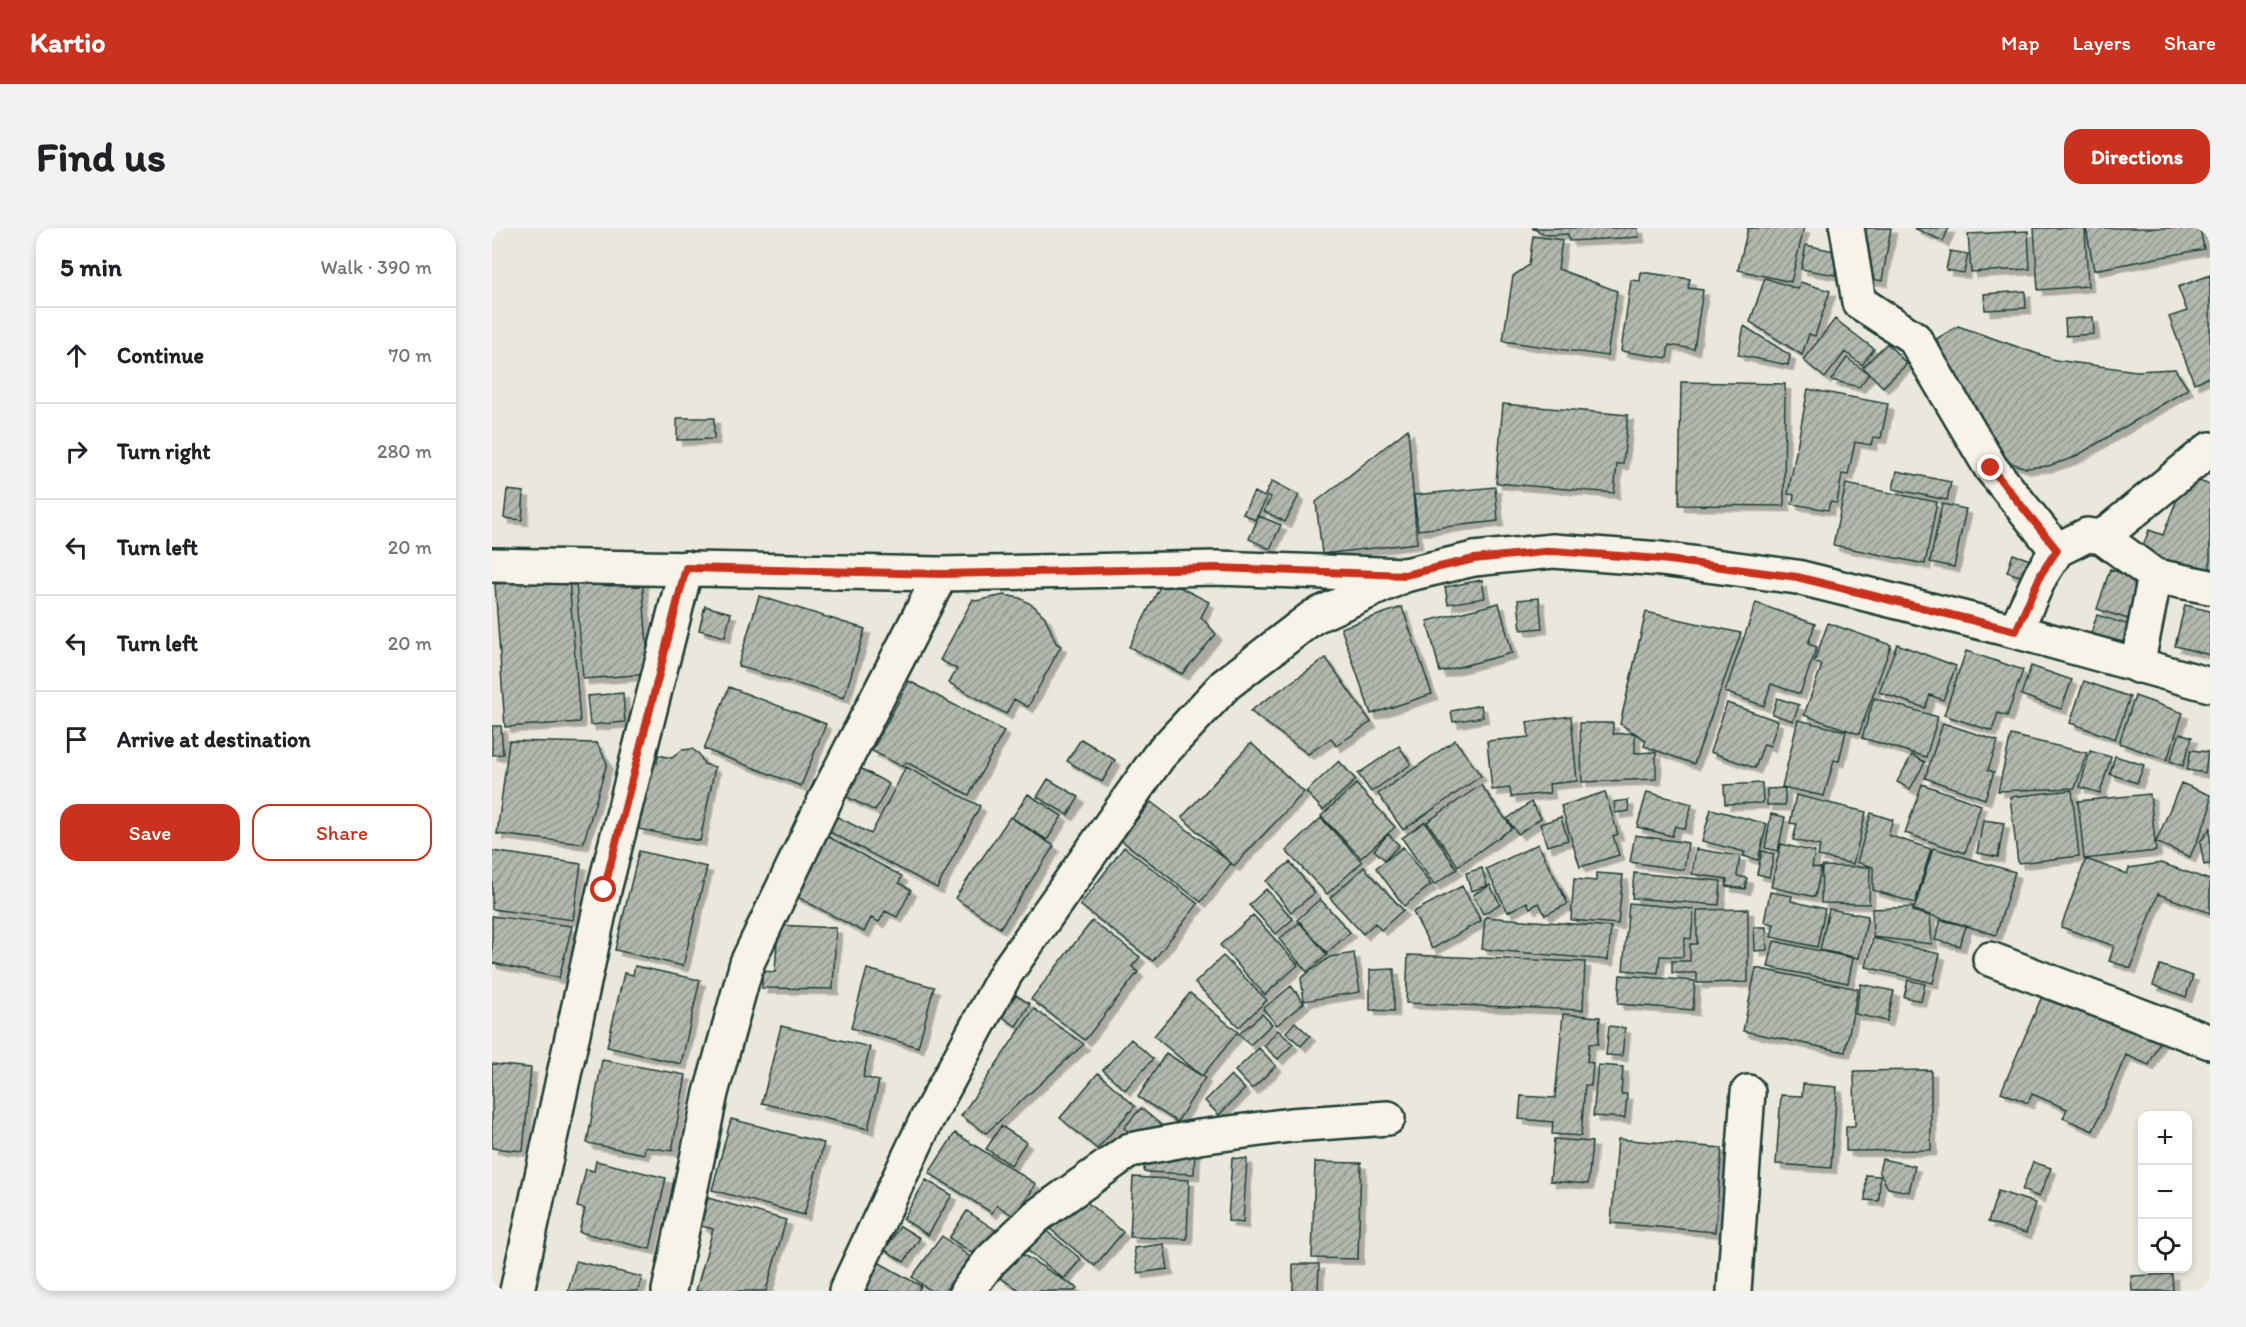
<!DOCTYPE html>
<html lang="en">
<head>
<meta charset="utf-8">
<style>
	:root { --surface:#fff; --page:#f2f2f2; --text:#202124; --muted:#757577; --line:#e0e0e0; --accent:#c8321e }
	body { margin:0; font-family:Itim,sans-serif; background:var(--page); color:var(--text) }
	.controls { position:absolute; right:18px; bottom:18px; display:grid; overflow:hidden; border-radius:12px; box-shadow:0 3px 9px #0003 }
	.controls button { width:54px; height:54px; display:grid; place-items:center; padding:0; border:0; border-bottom:2px solid var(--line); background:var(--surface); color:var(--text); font:30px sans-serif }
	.stop { position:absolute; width:18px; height:18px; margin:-14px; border:4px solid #c8321e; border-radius:50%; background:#fff }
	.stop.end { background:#c8321e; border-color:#fff; box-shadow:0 2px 6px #0008 }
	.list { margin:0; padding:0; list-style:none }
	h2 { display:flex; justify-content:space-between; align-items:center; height:78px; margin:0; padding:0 24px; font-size:26px }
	h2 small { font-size:20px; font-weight:400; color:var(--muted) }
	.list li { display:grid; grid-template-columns:39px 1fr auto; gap:18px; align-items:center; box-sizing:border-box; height:96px; padding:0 24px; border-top:2px solid var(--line) }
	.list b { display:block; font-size:22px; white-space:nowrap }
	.list em { font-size:20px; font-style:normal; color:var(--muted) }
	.actions { display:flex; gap:12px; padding:18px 24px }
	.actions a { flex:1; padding:14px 0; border:2px solid var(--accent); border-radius:18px; text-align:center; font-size:21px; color:var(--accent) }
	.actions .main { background:var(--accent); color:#fff }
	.icon { flex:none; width:33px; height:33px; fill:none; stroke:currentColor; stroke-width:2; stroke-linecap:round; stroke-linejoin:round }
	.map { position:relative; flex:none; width:1718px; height:1063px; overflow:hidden; border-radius:18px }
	header { display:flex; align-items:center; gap:36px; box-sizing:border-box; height:84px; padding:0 30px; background:var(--accent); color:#fff }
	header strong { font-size:28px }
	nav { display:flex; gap:33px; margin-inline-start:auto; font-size:21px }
	.intro { display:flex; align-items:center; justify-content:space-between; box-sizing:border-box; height:144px; padding:0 36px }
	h1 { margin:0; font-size:42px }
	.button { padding:15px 27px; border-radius:18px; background:var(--accent); color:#fff; font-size:21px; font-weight:700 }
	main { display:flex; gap:36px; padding:0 36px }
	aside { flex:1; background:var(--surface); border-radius:18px; box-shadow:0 3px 9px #0003 }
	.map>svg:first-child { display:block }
	.building { fill:url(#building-hatch); stroke:#1f3d34; stroke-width:1.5; filter:url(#shadow) }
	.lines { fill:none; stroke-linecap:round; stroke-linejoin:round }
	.street-casing { stroke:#1f3d34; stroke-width:38 }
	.secondary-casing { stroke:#1f3d34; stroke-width:38 }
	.primary-casing { stroke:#1f3d34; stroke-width:38 }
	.street { stroke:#f7f3e8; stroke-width:33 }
	.secondary { stroke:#f7f3e8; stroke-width:33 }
	.primary { stroke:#f7f3e8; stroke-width:33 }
	.route { stroke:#c8321e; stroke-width:8 }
</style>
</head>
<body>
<header>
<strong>Kartio</strong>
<nav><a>Map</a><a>Layers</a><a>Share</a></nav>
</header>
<div class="intro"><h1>Find us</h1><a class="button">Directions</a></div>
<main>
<aside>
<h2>5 min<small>Walk · 390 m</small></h2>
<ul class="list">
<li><svg class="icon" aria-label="ahead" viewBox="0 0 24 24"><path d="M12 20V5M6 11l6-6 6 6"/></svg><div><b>Continue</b></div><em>70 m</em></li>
<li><svg class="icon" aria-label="right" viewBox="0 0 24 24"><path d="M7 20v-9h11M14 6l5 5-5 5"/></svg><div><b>Turn right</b></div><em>280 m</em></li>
<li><svg class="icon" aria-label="left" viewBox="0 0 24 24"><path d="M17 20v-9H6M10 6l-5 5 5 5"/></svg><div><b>Turn left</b></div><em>20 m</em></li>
<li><svg class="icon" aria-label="left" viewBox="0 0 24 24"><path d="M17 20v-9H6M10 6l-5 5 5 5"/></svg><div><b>Turn left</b></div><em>20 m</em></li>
<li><svg class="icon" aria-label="arrive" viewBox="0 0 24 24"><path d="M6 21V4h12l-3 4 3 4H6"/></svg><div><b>Arrive at destination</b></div></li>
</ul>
<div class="actions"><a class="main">Save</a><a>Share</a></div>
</aside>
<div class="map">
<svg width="1718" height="1063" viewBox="0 0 1718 1063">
	<defs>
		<pattern id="building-hatch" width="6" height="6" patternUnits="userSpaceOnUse" patternTransform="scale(1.5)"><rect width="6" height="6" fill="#b2b8ae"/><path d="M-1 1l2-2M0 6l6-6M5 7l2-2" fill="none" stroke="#90978e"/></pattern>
		<filter id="shadow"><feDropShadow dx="5.5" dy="5.5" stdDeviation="0" flood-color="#0004"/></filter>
	</defs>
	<rect width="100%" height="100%" fill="#eae8dd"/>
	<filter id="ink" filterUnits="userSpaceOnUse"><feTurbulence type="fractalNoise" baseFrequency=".0167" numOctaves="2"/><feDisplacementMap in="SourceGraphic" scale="12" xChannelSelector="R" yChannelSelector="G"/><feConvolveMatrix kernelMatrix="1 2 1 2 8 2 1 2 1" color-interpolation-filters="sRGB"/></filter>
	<g filter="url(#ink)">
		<path class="building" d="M1040,0H1146L1147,9L1077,13L1076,6L1055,7Z
			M1256,0H1312L1299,54L1246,42Z
			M1366,0H1399L1390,53L1367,49Z
			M1422,0H1457L1451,13Z
			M1542,0H1593L1596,58L1546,62Z
			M1594,0H1708L1712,21L1602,42Z
			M1536,3L1538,41L1479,44L1476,6Z
			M1041,8L1070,12L1066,41L1125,63L1115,128L1011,113L1021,48L1037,37Z
			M1314,17L1347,24L1343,47L1309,41Z
			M1458,23L1476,26L1472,45L1454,42Z
			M1149,44L1198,51L1196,60L1211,62L1202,121L1177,117L1175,130L1129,123L1139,52L1148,53Z
			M1718,47V149L1702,155L1677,89L1695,83L1686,59Z
			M1273,50L1306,61L1308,54L1338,63L1323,108L1317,106L1310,127L1258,94Z
			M1533,63L1534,80L1493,82L1492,66Z
			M1601,89L1602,106L1574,108L1573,91Z
			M1343,91L1382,121L1370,137L1353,124L1333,150L1311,132Z
			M1252,98L1298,127L1296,137L1246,127Z
			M1466,98L1563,132L1644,143L1683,141L1696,161L1581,230L1556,238L1534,240L1510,232L1434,117Z
			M1395,115L1415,136L1391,159L1371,139Z
			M1355,130L1377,146L1367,159L1339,152Z
			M1189,154L1293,156L1292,278L1187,277Z
			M1316,161L1396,176L1389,210L1381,209L1379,217L1363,214L1356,247L1350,246L1345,275L1338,274L1336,282L1300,276L1302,267L1296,266Z
			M1011,176L1136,187L1131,236H1125L1122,265L1004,255Z
			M185,190H222V211L185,212Z
			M916,201L925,315L830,326L824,274Z
			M1405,243L1459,254L1455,272L1401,261Z
			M1694,248L1718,257V349L1649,324L1657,302L1671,307Z
			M780,253L807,267L793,294L772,283L779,269L773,267Z
			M1354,256L1445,274L1433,336L1341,317Z
			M1003,259L1006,293L926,302L922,267Z
			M15,262L32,264L30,292L12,290Z
			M762,264L775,270L763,292L751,286Z
			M1450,276L1474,281L1462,339L1438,334Z
			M767,288L789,297L778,321L757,311Z
			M1521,326L1544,334L1538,351L1515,344Z
			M1618,341L1655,354L1642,393L1605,381Z
			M150,350L157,446L91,451L84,355Z
			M77,351L88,494L13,499L3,356Z
			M672,351L717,374L709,389L724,406L690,446L637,419Z
			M990,352L993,370L956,376L953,359Z
			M512,367L528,370L542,378L553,389L564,415L569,418L536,479L522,471L514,486L457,455L465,441L448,432L481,371L484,373Z
			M267,368L373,401L352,470L246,438Z
			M1047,370L1050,400L1029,402L1026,372Z
			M1007,375L1020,425L948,444L935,393Z
			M1264,375L1323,396L1316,416L1325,419L1308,466L1279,456L1272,478L1233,464Z
			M1693,377L1718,383V427L1683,418Z
			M213,378L239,385L233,409L207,402Z
			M910,379L940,466L879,486L849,400Z
			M1154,384L1249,405L1202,536L1152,518L1154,512L1128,496Z
			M1605,387L1644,399L1637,421L1598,408Z
			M1336,395L1399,417L1367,506L1312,487L1330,437L1322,434Z
			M1405,416L1464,438L1451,472L1438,467L1433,480L1387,464Z
			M1474,423L1531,442L1515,488L1506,485L1500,503L1452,487Z
			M834,430L879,494L844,518L839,510L816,526L758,483Z
			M1539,438L1580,452L1569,481L1529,467Z
			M417,453L512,503L477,567L414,534L411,539L380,523Z
			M1592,453L1638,469L1623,511L1578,495Z
			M237,459L334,496L309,558L212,521Z
			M131,465L133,494L98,497L95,468Z
			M1643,468L1691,485L1675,532L1627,515Z
			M1285,470L1307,477L1301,493L1280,486Z
			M1382,470L1446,489L1434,529L1370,510Z
			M1235,475L1286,493L1278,518L1272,516L1263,540L1218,524Z
			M989,477L991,489L961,494L959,483Z
			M1079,488L1085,553L1057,556L1058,565L1019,569L1018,560L1000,562L995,513L1037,509L1035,494Z
			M1306,492L1354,503L1347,533L1342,532L1332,568L1290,559Z
			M1088,495H1121V506L1143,505V525L1164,524V551L1090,554Z
			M1451,495L1506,513L1496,542L1502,544L1493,571L1433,550Z
			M0,498H9L11,526L0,527Z
			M1688,505L1700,509L1691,538L1678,533Z
			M1519,507L1595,525L1583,560L1506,563Z
			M589,511L623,532L610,554L575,533Z
			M963,512L989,548L911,602L886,566Z
			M17,513L105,515L115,535L91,616L5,606Z
			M759,515L812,564L742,638L690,589Z
			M907,518L919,536L879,564L866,546Z
			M200,521L207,526L212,536L223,539L208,613L146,601L159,534L165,535L166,527L180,530L190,522Z
			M1699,522L1716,524L1713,545L1695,542Z
			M1598,523L1619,529L1608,565L1588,559Z
			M1420,527L1433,534L1418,561L1405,554Z
			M1623,528L1652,537L1645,555L1618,546Z
			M847,533L864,552L831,582L814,564Z
			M366,539L397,556L383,583L351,567Z
			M414,539L488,578L445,660L330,600L338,585L379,606Z
			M556,551L587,569L576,587L545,569Z
			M1270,555L1271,575L1233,576L1232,557Z
			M1689,555L1718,567V583L1698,629L1664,614Z
			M864,556L903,599L869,630L829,588Z
			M1430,556L1489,577L1473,625L1413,605Z
			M989,557L1020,600L966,638L935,594Z
			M1293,560V577H1275V561Z
			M1580,562L1587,628L1526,635L1518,569Z
			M1113,564L1126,606L1121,608L1127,627L1088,639L1069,578Z
			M1155,564L1200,576L1193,601L1183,598L1180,608L1145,599Z
			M536,566L570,588L555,612L520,590Z
			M1658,566L1664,623L1592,631L1586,573Z
			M1304,567L1374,584L1361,636L1326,628L1328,618L1301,612L1305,596L1298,595Z
			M1136,572L1137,583L1123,585L1122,574Z
			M659,574L739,635L709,674L629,612Z
			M1039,574L1049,590L1026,606L1015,591Z
			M1219,581L1275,596L1266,632L1251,628L1253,624L1210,613Z
			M1379,585L1401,592L1396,607L1439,621L1423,675L1381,662V639L1365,634Z
			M1279,586L1293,589L1286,623L1273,620Z
			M518,589L562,618L508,700L463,670Z
			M1069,589L1076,612L1055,618L1048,596Z
			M829,590L870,634L835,666L794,623Z
			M1491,592L1512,595L1506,629L1485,625Z
			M933,594L965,641L942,657L910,610Z
			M1718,600V636L1712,637L1708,614Z
			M896,606L907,617L893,632L882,622Z
			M1143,607L1196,615L1192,642L1138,634Z
			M335,608L410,648L407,655L419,662L405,689L393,683L387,694L379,690L372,704L303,668Z
			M1046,616L1076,676L1053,687L1047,675L1038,680L1035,674L1016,684L994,641Z
			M1289,616L1323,624L1320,639L1329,640L1323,669L1279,659Z
			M632,619L706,676L661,733L588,677Z
			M911,619L939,657L912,678L884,640Z
			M1441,620L1523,644L1504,707L1422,682Z
			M1204,621L1248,628L1245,648L1255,650L1253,661L1234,658L1235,651L1200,646Z
			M0,623L89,636L81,692L0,681Z
			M147,623L215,639L191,738L123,722Z
			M1270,623L1282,626L1277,649L1265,646Z
			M1594,631L1635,646L1637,640L1669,635L1718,652V685L1666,666L1639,740L1617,733L1622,718L1569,699Z
			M798,634L823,665L799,684L774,653Z
			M1330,638L1378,639L1377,676L1329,675Z
			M872,639L911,682L889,702L883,695L871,706L838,670Z
			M990,640L995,658L979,663L974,645Z
			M1104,645L1131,647L1126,696L1079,692L1082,651L1104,653Z
			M1142,645L1229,653L1227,677L1140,670Z
			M998,657L1008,676L991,686L981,667Z
			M970,658L989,693L940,721L921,684Z
			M774,661L801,691L784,706L757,677Z
			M1278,664L1300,668L1299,673L1333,681L1325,719L1279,709L1282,696L1272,694Z
			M828,671L858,704L835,725L805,692Z
			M1137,675L1202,681L1199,711L1193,710L1191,729L1168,728L1166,745L1131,742Z
			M1421,679L1420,683L1438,688L1440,716L1381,709L1380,681Z
			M1256,681V754L1205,755V745H1180V733H1198V716H1205V682Z
			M1337,681L1376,688L1367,730L1328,722Z
			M761,687L806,737L773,767L728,717Z
			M0,688L80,698L67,750L0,735Z
			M993,689L1119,699L1116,732L990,721Z
			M1449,692L1474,698L1468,718L1443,712Z
			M600,693L648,729L640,739L646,744L593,812L539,771Z
			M808,694L835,727L815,744L787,711Z
			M286,697L344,700L341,761L270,760V743L283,744Z
			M1262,699H1274L1275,722L1263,723Z
			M1381,710L1448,726L1441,755L1374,739Z
			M1282,713L1361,730L1356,755L1276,739Z
			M862,725L868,764L812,773L809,750L838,729Z
			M916,727L1093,734L1091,782L914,775Z
			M731,728L775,772L747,799L703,755Z
			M1668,737L1701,748L1694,769L1661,757Z
			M143,738L208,752L189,836L115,819L132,745L141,747Z
			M1264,740L1366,761L1353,824L1251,803Z
			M375,741L442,759L426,819L359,800Z
			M902,741V783L878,782V742Z
			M1128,747L1203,753L1201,782L1126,776Z
			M1416,752L1433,756L1429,773L1412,769Z
			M1369,756L1402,763L1395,793L1363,786Z
			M799,758L812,775L785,797L771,781Z
			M1554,759L1670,808L1657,837L1634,827L1601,903L1571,890L1575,881L1540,866L1536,875L1509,864Z
			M698,765L746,804L710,848L662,808Z
			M524,767L538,776L524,798L509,788Z
			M542,781L592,816L494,905L469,888Z
			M770,786L780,796L758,817L747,806Z
			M1071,786L1108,789L1106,816H1097L1095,834L1101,835L1099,858L1093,857L1089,908L1060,906L1061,894L1027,891L1029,868L1063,870Z
			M803,794L818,808L809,818L794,804Z
			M289,798L378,819L371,849L387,853L376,901L270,875Z
			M1117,798L1133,800L1130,828L1114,827Z
			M786,802L801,816L786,831L772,818Z
			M639,811L661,831L633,862L611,842Z
			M767,820L784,838L760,861L743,843Z
			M674,825L713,850L685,894L646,869Z
			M110,832L194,847L180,923L153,919L152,926L95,915Z
			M0,836L39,840L31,923L0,920Z
			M1106,837L1131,839L1129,866H1135L1133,890L1101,888Z
			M1439,842V922L1354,923V898H1363L1362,843Z
			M606,845L643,878L605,921L568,890Z
			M739,847L753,861L727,887L713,873Z
			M1311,856L1345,859L1339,940L1284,936L1289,867L1310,868Z
			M649,880L673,900L647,913L632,900Z
			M239,891L332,915L312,987L220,962Z
			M509,898L534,914L519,937L494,921Z
			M463,905L544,956L523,989L505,977L500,985L437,945Z
			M1062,911L1100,914L1096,956L1058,953Z
			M1126,911L1230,920L1223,1004L1119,995Z
			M703,920L702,946L652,944L653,923Z
			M740,930L755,931L751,995L736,993Z
			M1390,931L1423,938L1417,964L1396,960L1387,943Z
			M104,933L174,950L158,1021L87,1004L93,981L85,979L94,941L102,943Z
			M823,934L869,935L866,1031L820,1030Z
			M1541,934L1559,940L1547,969L1530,962Z
			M1374,947L1388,948L1387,973L1373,972Z
			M641,949L697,952L695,1011L638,1009Z
			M434,952L460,967L436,1007L411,991Z
			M1506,963L1543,975L1534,1005L1496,994Z
			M586,967L631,1004L603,1038L558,1001Z
			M216,970L294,992L274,1063H204L221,1001L209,998Z
			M475,983L505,1003L488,1030L457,1010Z
			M547,997L589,1031L572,1051L530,1018Z
			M408,998L428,1010L412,1034L393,1022Z
			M450,1008L478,1029L453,1063H439L420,1049Z
			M672,1016L676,1041L646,1045L642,1020Z
			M525,1023L585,1060L583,1063H529L508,1050Z
			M84,1033L150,1049L146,1063H76Z
			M386,1034L429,1058L426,1063H370Z
			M801,1036H827L826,1063H801Z
			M1680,1046L1681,1063H1640L1639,1048Z"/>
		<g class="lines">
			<defs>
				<path id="street" d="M1355,0L1367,74L1422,110L1499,240L1565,322
					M0,337L449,346L725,340L913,347
					M1663,348L1718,359
					M1498,731L1718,814
					M25,1063L112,662L194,340
					M177,1063L219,865L255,735L337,564L449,346
					M475,1063L498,1033L545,988L638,922L707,909L799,897L896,890
					M1242,1063L1256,864"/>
				<path id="secondary" d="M1610,309L1718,221
					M1523,403L1549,347L1565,322L1595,307L1610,309L1663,348L1645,438"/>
				<path id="primary" d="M354,1063L434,893L514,745L667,528L733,457L821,389L913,347L982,331L1061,323L1169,331L1305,349L1523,403L1718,457"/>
			</defs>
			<use href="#street" class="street-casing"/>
			<use href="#secondary" class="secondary-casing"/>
			<use href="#primary" class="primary-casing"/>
			<use href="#street" class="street"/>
			<use href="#secondary" class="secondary"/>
			<use href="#primary" class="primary"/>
		</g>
	</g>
	<g class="lines" filter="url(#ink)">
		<path class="route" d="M112,662L194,340L449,346L725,340L913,347L982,331L1061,323L1169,331L1305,349L1524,403L1549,346L1565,322L1499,240"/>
	</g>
</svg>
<div class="controls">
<button>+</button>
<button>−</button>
<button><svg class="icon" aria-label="locate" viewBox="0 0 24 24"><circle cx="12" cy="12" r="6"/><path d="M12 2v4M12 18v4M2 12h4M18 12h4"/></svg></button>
</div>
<div class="stop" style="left:112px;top:662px"></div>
<div class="stop end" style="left:1499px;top:240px"></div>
</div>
</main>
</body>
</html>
